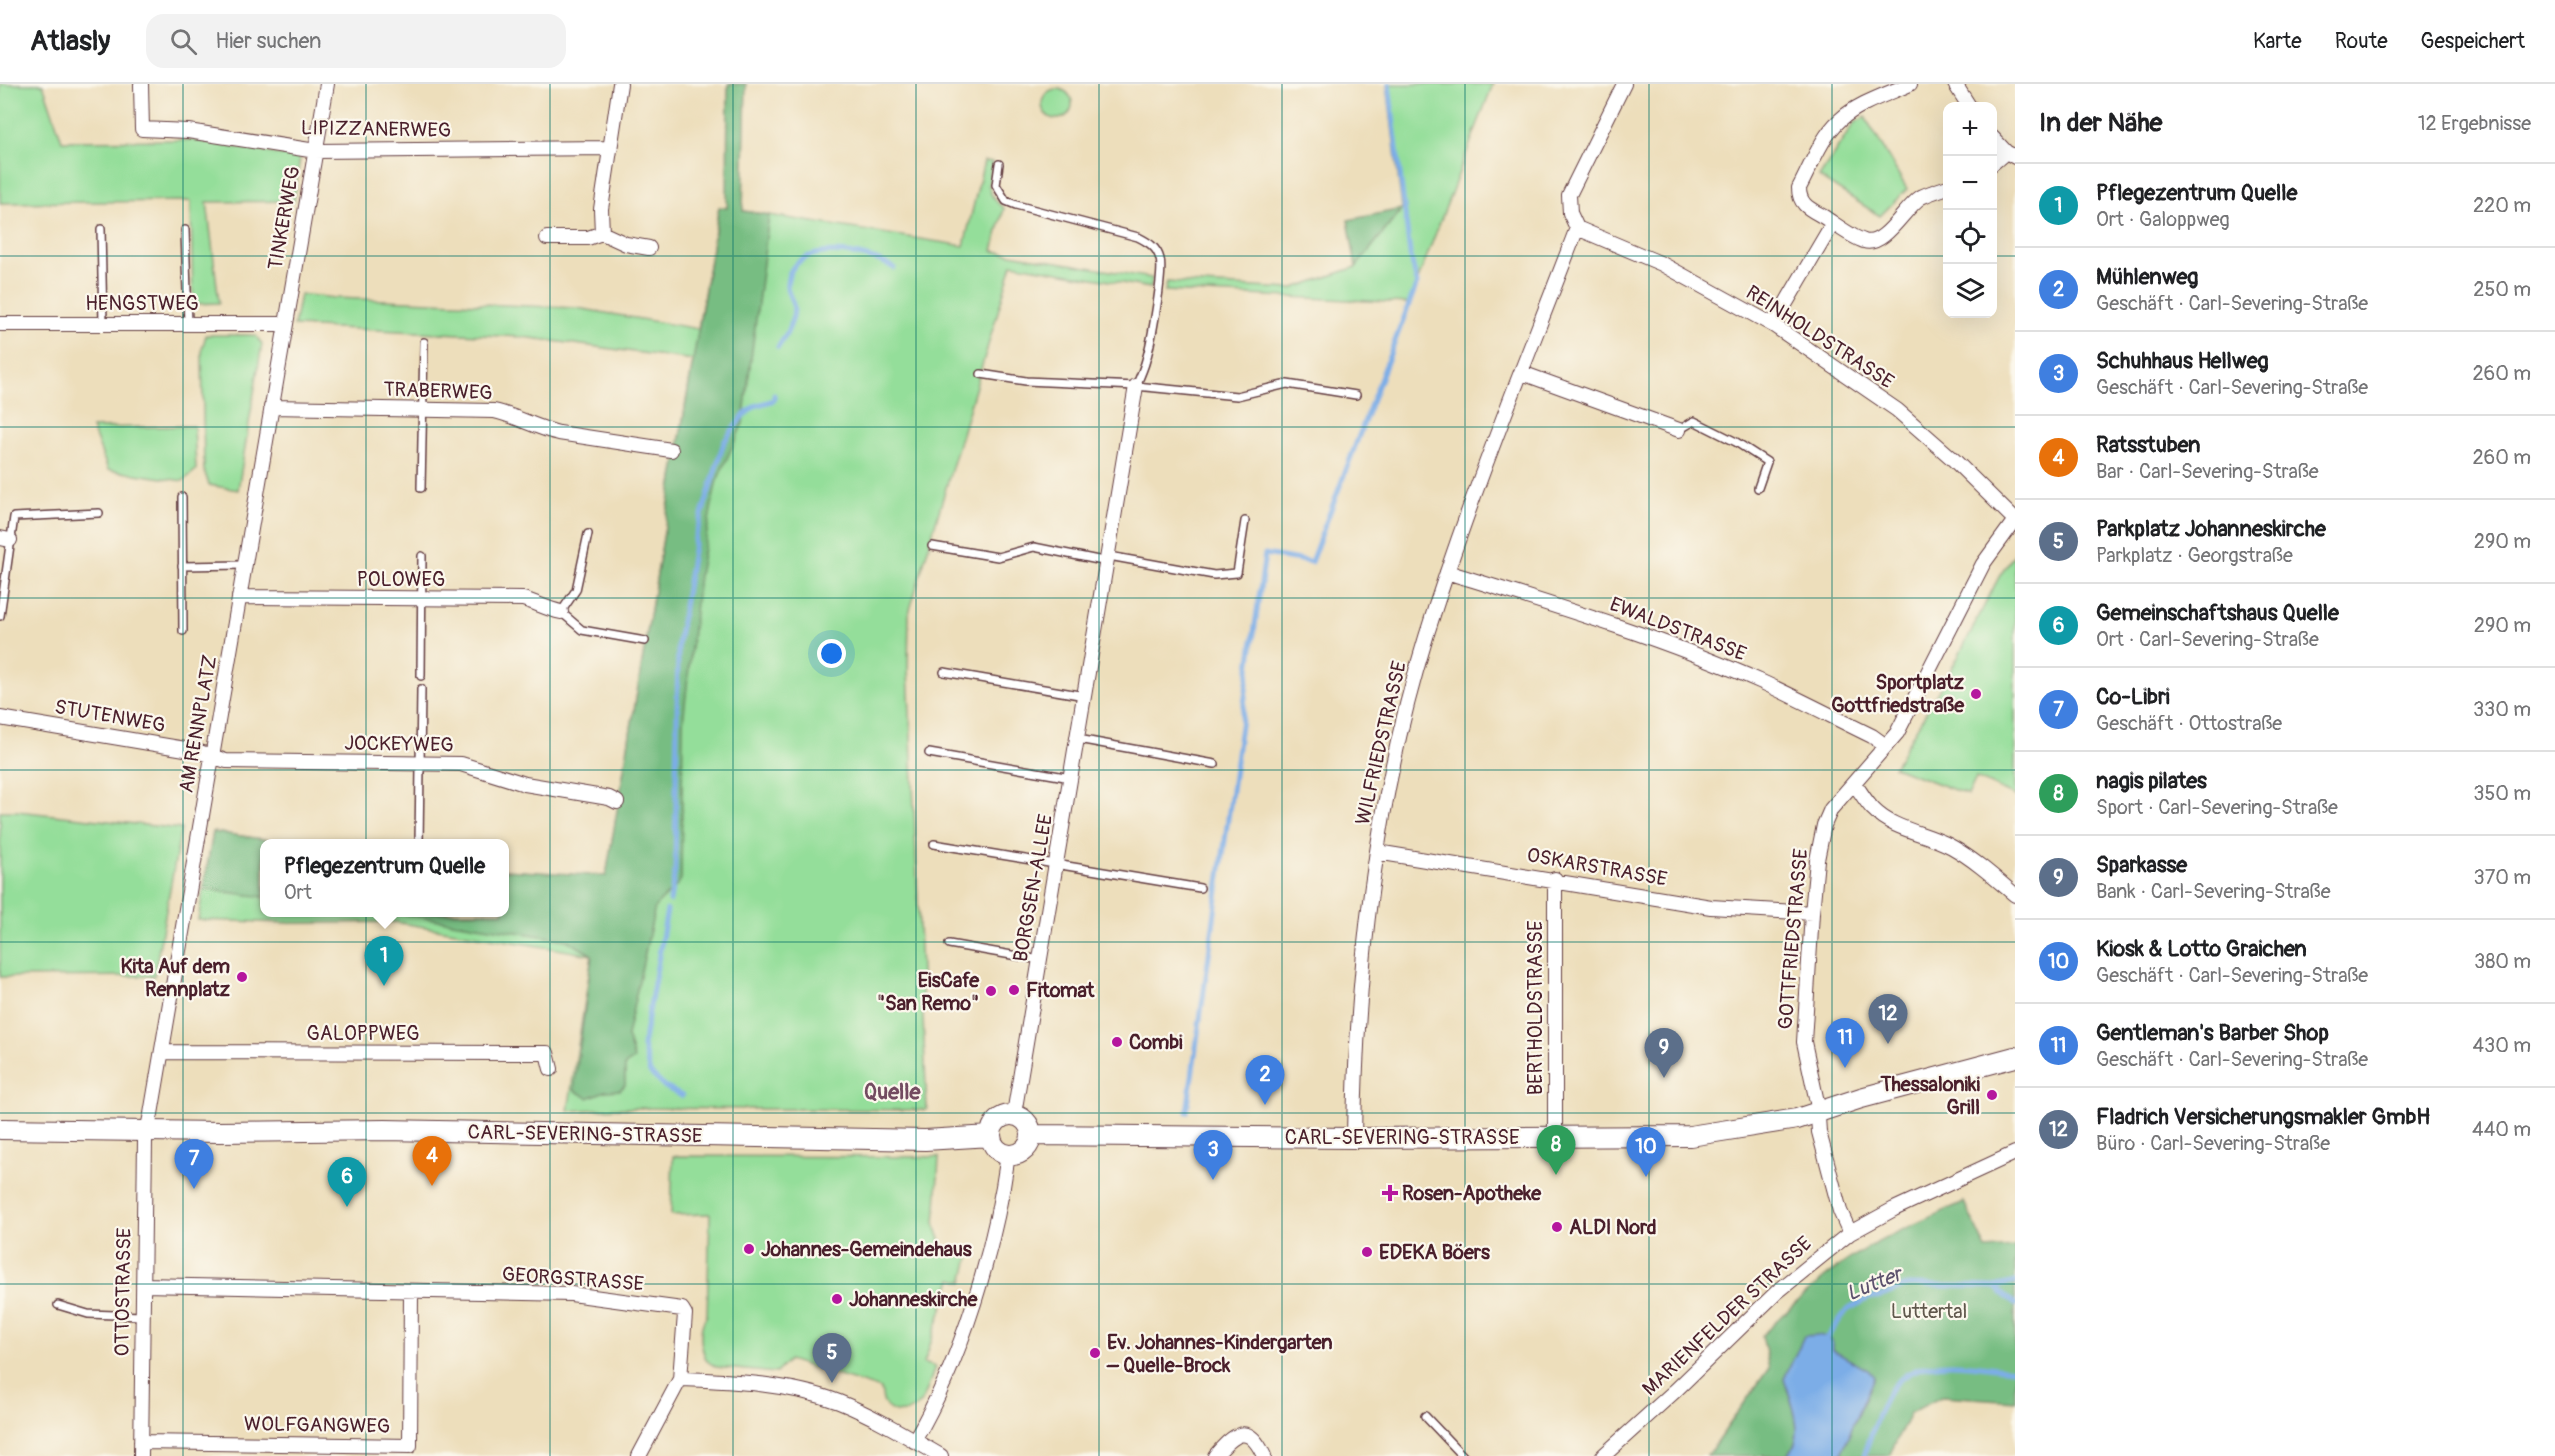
<!DOCTYPE html>
<html lang="de">
<head>
<meta charset="utf-8">
<style>
	:root { --surface:#fff; --page:#f2f2f2; --text:#202124; --muted:#757577; --line:#e0e0e0; --accent:#d93025 }
	body { margin:0; font-family:Pangolin,sans-serif; background:var(--page); color:var(--text) }
	.controls { position:absolute; right:18px; top:18px; display:grid; overflow:hidden; border-radius:12px; box-shadow:0 6px 24px #0002 }
	.controls button { width:54px; height:54px; display:grid; place-items:center; padding:0; border:0; border-bottom:2px solid var(--line); background:var(--surface); color:var(--text); font:30px sans-serif }
	.you { position:absolute; left:832px; top:570px; width:21px; height:21px; margin:-15px; border:4px solid #fff; border-radius:50%; background:#1a73e8; box-shadow:0 0 0 9px #1a73e833 }
	.badge { display:grid; place-items:center; width:39px; height:39px; border-radius:50%; background:var(--accent); color:#fff; font-size:20px; font-weight:700 }
	.pin { position:absolute; translate:-50% -50px; filter:drop-shadow(0 2px 3px #0008) }
	.pin::after { content:''; position:absolute; top:32px; width:21px; height:18px; background:inherit; clip-path:polygon(0 0,100% 0,50% 100%) }
	.popup { position:absolute; left:260px; top:755px; width:249px; height:78px; box-sizing:border-box; display:grid; place-content:center; border-radius:12px; background:var(--surface); filter:drop-shadow(0 2px 4px #0005); font-size:20px; white-space:nowrap; color:var(--muted) }
	.popup b { font-size:22px; color:var(--text) }
	.popup::after { content:''; position:absolute; left:50%; top:100%; margin-left:-12px; border:12px solid transparent; border-top-color:var(--surface) }
	.list { margin:0; padding:0; list-style:none }
	h2 { display:flex; justify-content:space-between; align-items:center; height:78px; margin:0; padding:0 24px; font-size:26px }
	h2 small { font-size:20px; font-weight:400; color:var(--muted) }
	.list li { display:grid; grid-template-columns:39px 1fr auto; gap:18px; align-items:center; box-sizing:border-box; height:84px; padding:0 24px; border-top:2px solid var(--line) }
	.list b { display:block; font-size:22px; white-space:nowrap }
	.list p { margin:0; font-size:20px; white-space:nowrap; color:var(--muted) }
	.list em { font-size:20px; font-style:normal; color:var(--muted) }
	.icon { flex:none; width:33px; height:33px; fill:none; stroke:currentColor; stroke-width:2; stroke-linecap:round; stroke-linejoin:round }
	.map { position:relative; flex:none; width:2015px; height:1372px; overflow:hidden }
	header { display:flex; align-items:center; gap:36px; box-sizing:border-box; height:84px; padding:0 30px; background:var(--surface); border-bottom:2px solid var(--line) }
	header strong { font-size:28px }
	nav { display:flex; gap:33px; margin-inline-start:auto; font-size:21px }
	.search { width:420px; height:54px; background:var(--page); display:flex; align-items:center; gap:15px; box-sizing:border-box; padding:0 21px; border-radius:18px; color:var(--muted); font-size:22px }
	main { display:flex }
	aside { flex:1; background:var(--surface) }
	.map>svg:first-child { display:block }
	.green { fill:#94de9a; stroke:#6f7e62; stroke-width:1.5 }
	.forest { fill:#77bd82; stroke:#606e56; stroke-width:1.5 }
	.water { fill:#7cade7; stroke:#636689; stroke-width:1.5 }
	.lines { fill:none; stroke-linecap:round; stroke-linejoin:round }
	.stream { stroke:#7cade7; stroke-width:5 }
	.lane-casing { stroke:#623c41; stroke-width:10 }
	.street-casing { stroke:#623c41; stroke-width:16 }
	.secondary-casing { stroke:#623c41; stroke-width:22 }
	.lane { stroke:#fff; stroke-width:7 }
	.street { stroke:#fff; stroke-width:14 }
	.secondary { stroke:#fff; stroke-width:20 }
	.grid { fill:none; stroke:#0f766e; stroke-width:1.5; stroke-opacity:0.55 }
	.poi-dot { fill:#b5179e; stroke:#fbf7ec; stroke-width:2 }
	.labels { text-anchor:middle; dominant-baseline:central; stroke-width:4.5; stroke-linejoin:round; paint-order:stroke }
	.street-label { font-size:20px; fill:#4a1f2b; stroke:#fbf7ec }
	.poi-label { font-size:20px; font-weight:bold; fill:#4a1f2b; stroke:#fbf7ec; text-anchor:start }
	.park-label { font-size:20px; fill:#60584c; stroke:#fbf7ec }
	.water-label { font-size:21px; font-style:italic; fill:#5c516d; stroke:#fbf7ec }
	.quarter-label { font-size:22px; font-weight:bold; fill:#734b60; stroke:#fbf7ec }
</style>
</head>
<body>
<header>
<strong>Atlasly</strong>
<div class="search"><svg class="icon" aria-label="search" viewBox="0 0 24 24"><circle cx="10" cy="10" r="6"/><path d="M15 15l6 6"/></svg>Hier suchen</div>
<nav><a>Karte</a><a>Route</a><a>Gespeichert</a></nav>
</header>
<main>
<div class="map">
<svg width="2015" height="1372" viewBox="0 0 2015 1372">
	<rect width="100%" height="100%" fill="#fbf7ec"/>
	<filter id="ink" filterUnits="userSpaceOnUse"><feTurbulence type="fractalNoise" baseFrequency=".0167" numOctaves="2"/><feDisplacementMap in="SourceGraphic" scale="12" xChannelSelector="R" yChannelSelector="G"/><feConvolveMatrix kernelMatrix="1 2 1 2 8 2 1 2 1" color-interpolation-filters="sRGB"/></filter>
	<filter id="wash" filterUnits="userSpaceOnUse"><feTurbulence type="fractalNoise" baseFrequency=".008" numOctaves="4" result="noise"/><feDisplacementMap in="SourceGraphic" scale="24" xChannelSelector="R" yChannelSelector="G"/><feGaussianBlur stdDeviation="1.35" result="paint"/><feColorMatrix in="noise" values="0 0 0 0 0 0 0 0 0 0 0 0 0 0 0 0 0 1.4 0 .05"/><feComposite in="paint" operator="in"/></filter>
	<g filter="url(#wash)">
		<rect width="100%" height="100%" fill="#eddebb"/>
		<path class="green" d="M0,0H43L62,57L191,56L300,74L294,117L207,118L219,219L193,220L191,117L0,119Z
			M1387,0H1493L1409,219L1165,207L1167,198L1291,205L1356,183L1402,125Z
			M1042 20a15 15 0 1 1 30 0a15 15 0 1 1-30 0Z
			M1865,33L1907,105L1880,132L1819,93L1854,39Z
			M984,77L992,78C988,99 985,111 1004,124L993,167L1152,194L1151,204L1012,180L909,529L908,584L927,1026L618,1024L568,1027L592,871L395,838L296,839L198,836L213,748L291,759L264,760V828H504V786L606,793L693,276L523,253L294,242L300,210L335,214L577,224L698,245L719,123L964,162Z
			M206,251H251L256,252L262,260L238,406L209,401L204,386L202,265Z
			M194,342L196,386L183,397L108,386L92,344Z
			M2015,469V712L1976,694L1968,711L1894,683L1957,575L1999,493Z
			M0,727H17L181,745L154,892L0,893Z
			M673,1072L939,1073L935,1141L943,1164L971,1166L963,1198L952,1195L924,1279L935,1283C930,1296 927,1312 917,1322C907,1331 890,1331 884,1319C882,1315 882,1309 881,1305L789,1276L776,1289L716,1283L707,1277C700,1263 698,1244 707,1231L710,1130L671,1131Z"/>
		<path class="forest" d="M728,0H746L743,127L769,131L743,339L716,399L699,491L683,639L681,795C677,805 663,813 655,823L627,952L634,975L625,981V1001L620,1006L605,1007L588,1014L574,1006L592,871L567,856L395,829L504,828V786L606,792L719,123L727,124Z
			M1402,125L1356,183L1348,136Z
			M213,748L291,759L264,760V813L203,805Z
			M1964,1118L1986,1165L2015,1163V1317L1943,1312L1910,1329L1889,1372H1840L1874,1293L1832,1266L1805,1252L1784,1295C1791,1316 1808,1355 1786,1372H1707L1769,1284L1762,1251C1789,1226 1815,1199 1845,1178C1882,1153 1924,1136 1964,1118Z"/>
		<path class="water" d="M1817,1251L1827,1253L1832,1257V1266L1868,1286L1874,1293L1840,1372H1786C1808,1355 1791,1316 1784,1295L1804,1252Z"/>
		<g class="lines">
			<path class="stream" d="M778,263C785,254 797,232 793,220C791,213 786,207 787,199C793,153 869,168 894,184
				M670,817L675,786L678,560L695,454L724,358L742,333L755,322L774,316V311
				M667,826L643,962L650,989L665,1003L682,1012
				M1187,1028L1265,470L1311,478L1417,199L1410,170L1389,0
				M1995,1203L2015,1220
				M1826,1259L1827,1253L1847,1226L1869,1214L1882,1212L1909,1201L1995,1203L2015,1198
				M1864,1372C1870,1355 1875,1336 1883,1319C1908,1264 1967,1282 2015,1286"/>
		</g>
	</g>
	<g filter="url(#ink)">
		<g class="lines">
			<defs>
				<path id="lane" d="M999,80L996,101L1006,117L1016,121L1138,153C1148,158 1157,163 1160,175C1164,188 1151,260 1146,276C1144,284 1140,293 1136,302
					M101,145L103,239
					M185,146L188,239
					M981,290L1026,297L1136,302L1237,312L1287,300L1356,311
					M1679,346L1694,337L1736,358L1767,378L1758,404
					M421,404L424,258
					M182,413L183,547
					M588,450L576,506L561,528L582,546L645,557
					M932,462L998,473L1034,463L1108,478
					M1109,472L1214,491L1237,489L1245,437
					M182,482L244,481
					M0,532L14,433L99,429
					M944,588L1085,612
					M421,592L422,472
					M1078,655L1215,680
					M929,669L1071,694
					M419,760L421,605
					M934,760L1200,804
					M949,860L1040,876
					M58,1221L88,1230L142,1232
					M1425,1332L1463,1372"/>
				<path id="street" d="M141,0L142,45L188,47L316,67L611,64
					M620,0L601,125L602,149L626,160L649,164
					M1910,0C1888,10 1858,19 1840,36C1821,53 1811,82 1799,104C1799,121 1810,125 1824,133C1836,141 1851,153 1864,157C1884,164 1905,123 1921,113C1929,109 1939,106 1948,103
					M1955,0L1969,22
					M1992,53L2006,68L2015,73
					M1992,80L2006,68
					M1577,144L1662,180L1773,241L1897,326L1954,376L2015,436
					M547,154H588L602,149
					M0,240H285
					M1773,241L1833,139
					M1522,289L1679,346
					M271,323L494,327C517,332 536,344 559,349L671,366
					M0,454L10,456
					M1447,488C1553,521 1660,553 1762,598C1799,615 1835,634 1872,652L1886,662
					M239,513L523,515C537,519 547,525 561,528
					M0,634L197,667L226,677L461,680L525,700L609,714L617,718
					M1854,699C1860,707 1866,718 1873,725C1893,746 1927,749 1952,763C1975,776 1995,794 2015,811
					M1377,768L1711,823L1812,829
					M162,968L547,969L551,985
					M1014,1030L1136,302
					M1555,1053V795
					M1354,1054C1356,885 1376,715 1426,553C1469,414 1525,280 1577,144L1570,129L1569,111L1624,0
					M1850,1149L1840,1127L1819,1048L1817,1018L1804,958L1812,829L1817,776L1824,741L1831,725L1897,649L1983,480L2015,436
					M143,1201L571,1210L682,1225L685,1230L680,1295L639,1372
					M680,1295C732,1297 789,1299 839,1318C874,1332 908,1353 941,1372
					M914,1357C962,1276 995,1164 1008,1071
					M141,1358L410,1362L411,1207
					M141,1372L145,1056L151,1030L327,0
					M1215,1372C1234,1350 1248,1337 1264,1372
					M1603,1372L1676,1306L1777,1208L1850,1149L1894,1125L2015,1069"/>
				<path id="secondary" d="M991 1051a20 20 0 1 1 40 0a20 20 0 1 1-40 0Z
					M0,1045L219,1048L385,1046L925,1056L991,1052
					M1032,1051L1354,1054L1690,1052L1797,1035L1861,1014L2015,973"/>
			</defs>
			<use href="#lane" class="lane-casing"/>
			<use href="#street" class="street-casing"/>
			<use href="#secondary" class="secondary-casing"/>
			<use href="#lane" class="lane"/>
			<use href="#street" class="street"/>
			<use href="#secondary" class="secondary"/>
		</g>
	</g>
	<path class="grid" d="M183,0V1372M366,0V1372M550,0V1372M733,0V1372M916,0V1372M1099,0V1372M1282,0V1372M1465,0V1372M1649,0V1372M1832,0V1372M0,172H1948M1992,172H2015M0,343H2015M0,514H2015M0,686H2015M0,858H2015M0,1029H2015M0,1200H2015"/>
	<g class="poi-dot">
		<circle cx="1976" cy="610" r="6"/>
		<circle cx="242" cy="893" r="6"/>
		<circle cx="1014" cy="906" r="6"/>
		<circle cx="991" cy="907" r="6"/>
		<circle cx="1117" cy="958" r="6"/>
		<circle cx="1992" cy="1011" r="6"/>
		<path d="M1387 1100h6v6h6v6h-6v6h-6v-6h-6v-6h6z"/>
		<circle cx="1557" cy="1143" r="6"/>
		<circle cx="749" cy="1165" r="6"/>
		<circle cx="1367" cy="1168" r="6"/>
		<circle cx="837" cy="1215" r="6"/>
		<circle cx="1095" cy="1269" r="6"/>
	</g>
	<g class="labels">
		<g class="street-label">
			<text transform="translate(376 45) rotate(1)">LIPIZZANERWEG</text>
			<text transform="translate(284 134) rotate(-80)">TINKERWEG</text>
			<text x="142" y="219">HENGSTWEG</text>
			<text transform="translate(1820 253) rotate(33)">REINHOLDSTRASSE</text>
			<text transform="translate(438 307) rotate(2)">TRABERWEG</text>
			<text x="401" y="495">POLOWEG</text>
			<text transform="translate(1678 545) rotate(21)">EWALDSTRASSE</text>
			<text transform="translate(110 632) rotate(10)">STUTENWEG</text>
			<text transform="translate(198 640) rotate(-80)">AM RENNPLATZ</text>
			<text transform="translate(1381 659) rotate(-77)">WILFRIEDSTRASSE</text>
			<text transform="translate(399 660) rotate(1)">JOCKEYWEG</text>
			<text transform="translate(1597 783) rotate(10)">OSKARSTRASSE</text>
			<text transform="translate(1033 804) rotate(-80)">BORGSEN-ALLEE</text>
			<text transform="translate(1793 855) rotate(-85)">GOTTFRIEDSTRASSE</text>
			<text transform="translate(1535 924) rotate(-90)">BERTHOLDSTRASSE</text>
			<text x="363" y="949">GALOPPWEG</text>
			<text transform="translate(585 1050) rotate(1)">CARL-SEVERING-STRASSE</text>
			<text x="1402" y="1053">CARL-SEVERING-STRASSE</text>
			<text transform="translate(573 1195) rotate(4)">GEORGSTRASSE</text>
			<text transform="translate(123 1208) rotate(-89)">OTTOSTRASSE</text>
			<text transform="translate(1727 1232) rotate(-43)">MARIENFELDER STRASSE</text>
			<text transform="translate(317 1341) rotate(1)">WOLFGANGWEG</text>
		</g>
		<g class="poi-label">
			<text x="1964" y="598" text-anchor="end">Sportplatz<tspan x="1964" dy="23">Gottfriedstraße</tspan></text>
			<text x="230" y="882" text-anchor="end">Kita Auf dem<tspan x="230" dy="23">Rennplatz</tspan></text>
			<text x="979" y="896" text-anchor="end">EisCafe<tspan x="979" dy="23">"San Remo"</tspan></text>
			<text x="1026" y="906">Fitomat</text>
			<text x="1129" y="958">Combi</text>
			<text x="1980" y="1000" text-anchor="end">Thessaloniki<tspan x="1980" dy="23">Grill</tspan></text>
			<text x="1402" y="1109">Rosen-Apotheke</text>
			<text x="1569" y="1143">ALDI Nord</text>
			<text x="761" y="1165">Johannes-Gemeindehaus</text>
			<text x="1379" y="1168">EDEKA Böers</text>
			<text x="849" y="1215">Johanneskirche</text>
			<text x="1107" y="1258">Ev. Johannes-Kindergarten<tspan x="1107" dy="23">– Quelle-Brock</tspan></text>
		</g>
		<g class="park-label">
			<text x="1929" y="1227">Luttertal</text>
		</g>
		<g class="water-label">
			<text transform="translate(1874 1200) rotate(-22)">Lutter</text>
		</g>
		<g class="quarter-label">
			<text x="892" y="1008">Quelle</text>
		</g>
	</g>
</svg>
<div class="controls">
<button>+</button>
<button>−</button>
<button><svg class="icon" aria-label="locate" viewBox="0 0 24 24"><circle cx="12" cy="12" r="6"/><path d="M12 2v4M12 18v4M2 12h4M18 12h4"/></svg></button>
<button><svg class="icon" aria-label="layers" viewBox="0 0 24 24"><path d="M12 4l9 5-9 5-9-5zM3 14l9 5 9-5"/></svg></button>
</div>
<div class="you"></div>
<div class="pin badge" style="left:384px;top:902px;background:#0f9aa8">1</div>
<div class="popup"><b>Pflegezentrum Quelle</b>Ort</div>
<div class="pin badge" style="left:1265px;top:1021px;background:#3f7fe0">2</div>
<div class="pin badge" style="left:1213px;top:1096px;background:#3f7fe0">3</div>
<div class="pin badge" style="left:432px;top:1102px;background:#e8710a">4</div>
<div class="pin badge" style="left:832px;top:1299px;background:#5c6f8a">5</div>
<div class="pin badge" style="left:347px;top:1123px;background:#0f9aa8">6</div>
<div class="pin badge" style="left:194px;top:1105px;background:#3f7fe0">7</div>
<div class="pin badge" style="left:1556px;top:1091px;background:#2e9e5b">8</div>
<div class="pin badge" style="left:1664px;top:994px;background:#5c6f8a">9</div>
<div class="pin badge" style="left:1646px;top:1093px;background:#3f7fe0">10</div>
<div class="pin badge" style="left:1845px;top:984px;background:#3f7fe0">11</div>
<div class="pin badge" style="left:1888px;top:960px;background:#5c6f8a">12</div>
</div>
<aside>
<h2>In der Nähe<small>12 Ergebnisse</small></h2>
<ul class="list">
<li><span class="badge" style="background:#0f9aa8">1</span><div><b>Pflegezentrum Quelle</b><p>Ort · Galoppweg</p></div><em>220 m</em></li>
<li><span class="badge" style="background:#3f7fe0">2</span><div><b>Mühlenweg</b><p>Geschäft · Carl-Severing-Straße</p></div><em>250 m</em></li>
<li><span class="badge" style="background:#3f7fe0">3</span><div><b>Schuhhaus Hellweg</b><p>Geschäft · Carl-Severing-Straße</p></div><em>260 m</em></li>
<li><span class="badge" style="background:#e8710a">4</span><div><b>Ratsstuben</b><p>Bar · Carl-Severing-Straße</p></div><em>260 m</em></li>
<li><span class="badge" style="background:#5c6f8a">5</span><div><b>Parkplatz Johanneskirche</b><p>Parkplatz · Georgstraße</p></div><em>290 m</em></li>
<li><span class="badge" style="background:#0f9aa8">6</span><div><b>Gemeinschaftshaus Quelle</b><p>Ort · Carl-Severing-Straße</p></div><em>290 m</em></li>
<li><span class="badge" style="background:#3f7fe0">7</span><div><b>Co-Libri</b><p>Geschäft · Ottostraße</p></div><em>330 m</em></li>
<li><span class="badge" style="background:#2e9e5b">8</span><div><b>nagis pilates</b><p>Sport · Carl-Severing-Straße</p></div><em>350 m</em></li>
<li><span class="badge" style="background:#5c6f8a">9</span><div><b>Sparkasse</b><p>Bank · Carl-Severing-Straße</p></div><em>370 m</em></li>
<li><span class="badge" style="background:#3f7fe0">10</span><div><b>Kiosk &amp; Lotto Graichen</b><p>Geschäft · Carl-Severing-Straße</p></div><em>380 m</em></li>
<li><span class="badge" style="background:#3f7fe0">11</span><div><b>Gentleman's Barber Shop</b><p>Geschäft · Carl-Severing-Straße</p></div><em>430 m</em></li>
<li><span class="badge" style="background:#5c6f8a">12</span><div><b>Fladrich Versicherungsmakler GmbH</b><p>Büro · Carl-Severing-Straße</p></div><em>440 m</em></li>
</ul>
</aside>
</main>
</body>
</html>
